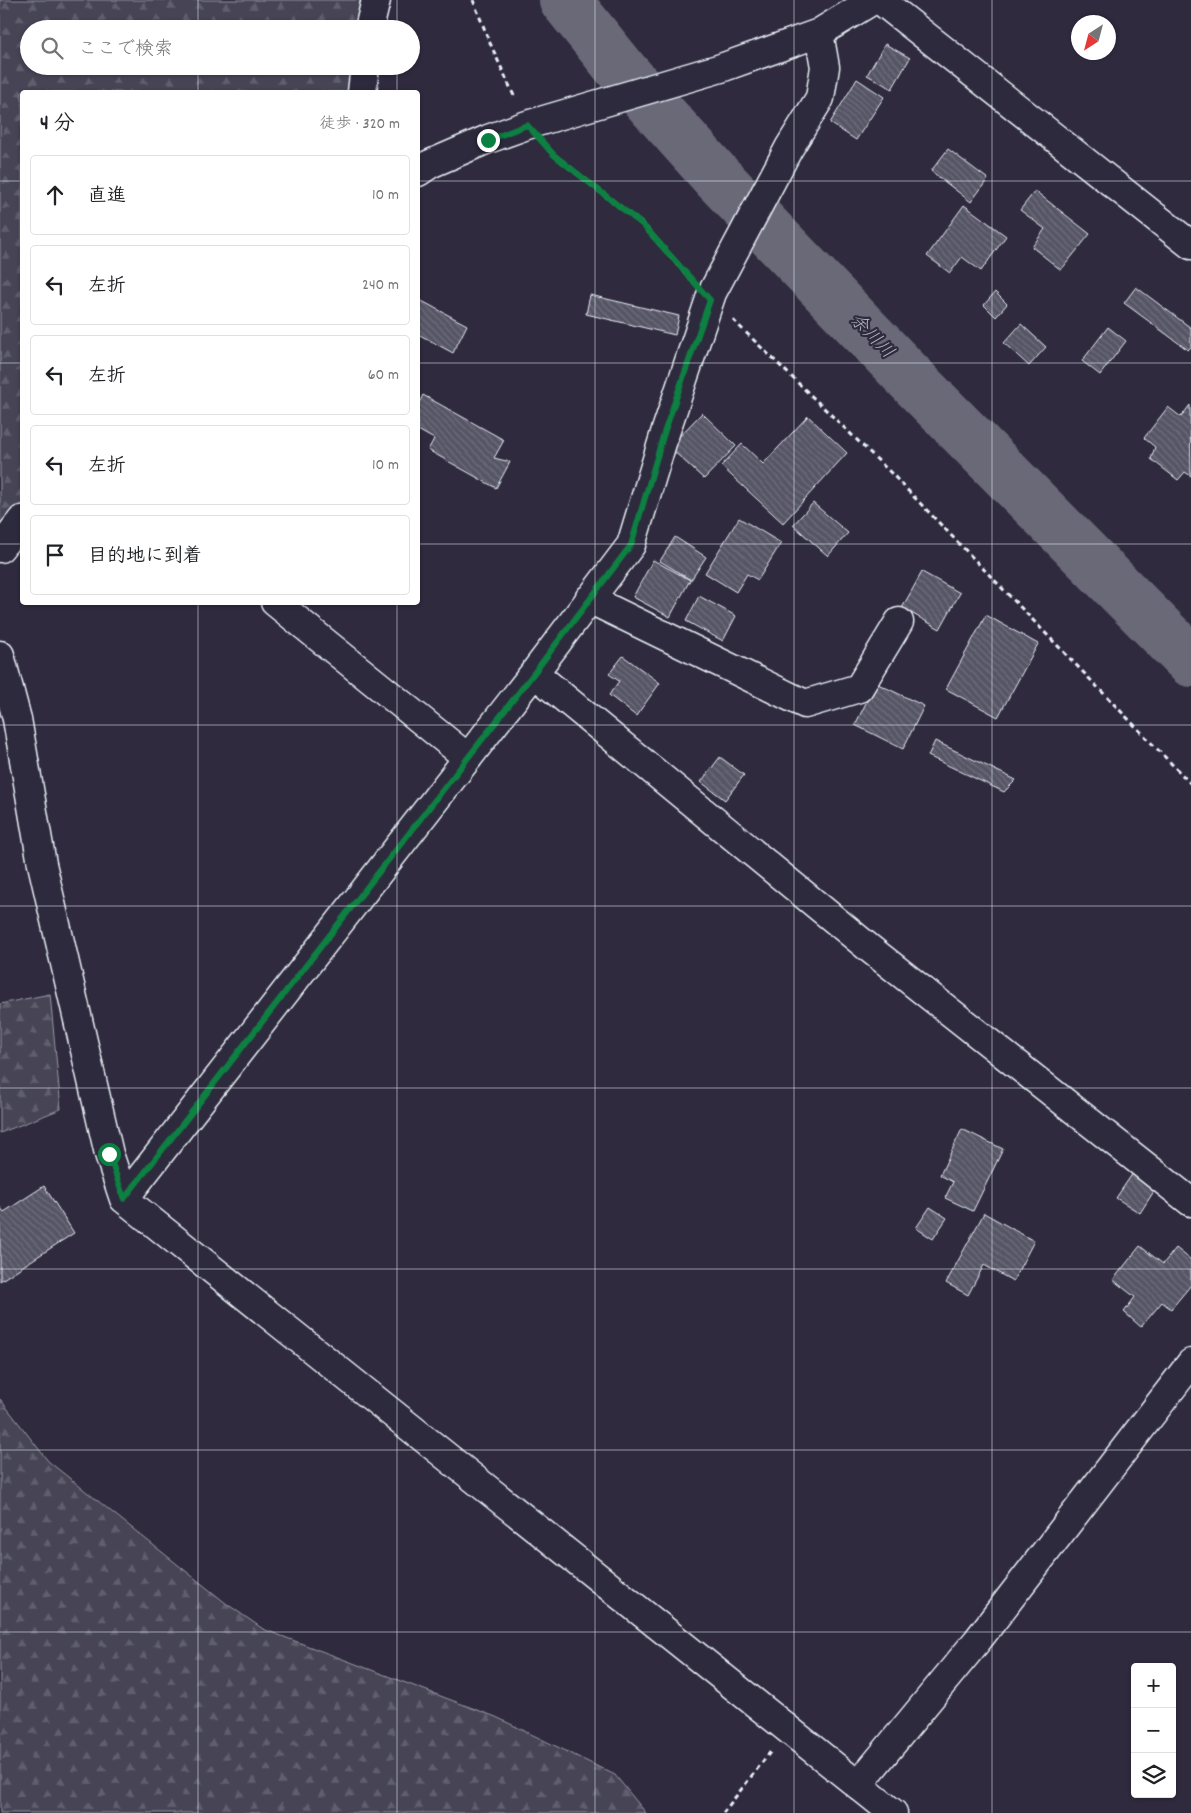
<!DOCTYPE html>
<html lang="ja">
<head>
<meta charset="utf-8">
<style>
	:root { --surface:#fff; --page:#f6f6f6; --text:#202124; --muted:#757577; --line:#e0e0e0 }
	body { margin:0; font-family:Dekko,"Klee One",sans-serif; background:var(--page); color:var(--text) }
	.controls { position:absolute; right:15px; bottom:15px; display:grid; overflow:hidden; border-radius:5px; box-shadow:0 1px 4px #0004 }
	.controls button { width:45px; height:45px; display:grid; place-items:center; padding:0; border:0; border-bottom:1px solid var(--line); background:var(--surface); color:var(--text); font:25px sans-serif }
	.compass { position:absolute; left:1071px; top:15px; width:45px; height:45px; border-radius:50%; background:var(--surface); box-shadow:0 1px 4px #0004; rotate:216deg }
	.stop { position:absolute; width:15px; height:15px; margin:-11px; border:4px solid #0b8043; border-radius:50%; background:#fff }
	.stop.end { background:#0b8043; border-color:#fff; box-shadow:0 1px 5px #0008 }
	.list { margin:0; padding:0; list-style:none }
	h2 { display:flex; justify-content:space-between; align-items:center; height:65px; margin:0; padding:0 20px; font-size:21px }
	h2 small { font-size:16px; font-weight:400; color:var(--muted) }
	.list li { display:grid; grid-template-columns:32px 1fr auto; gap:15px; align-items:center; box-sizing:border-box; height:80px; margin:0 10px 10px; padding:0 10px; border:1px solid var(--line); border-radius:5px }
	.list b { display:block; font-size:19px; white-space:nowrap }
	.list em { font-size:16px; font-style:normal; color:var(--muted) }
	.icon { flex:none; width:28px; height:28px; fill:none; stroke:currentColor; stroke-width:2; stroke-linecap:round; stroke-linejoin:round }
	.map { position:relative; flex:none; width:1191px; height:1813px; overflow:hidden }
	.search { position:absolute; background:var(--surface); box-shadow:0 1px 4px #0004; left:20px; top:20px; width:400px; height:55px; display:flex; align-items:center; gap:12px; box-sizing:border-box; padding:0 18px; border-radius:28px; color:var(--muted); font-size:19px }
	.panel { position:absolute; background:var(--surface); box-shadow:0 1px 4px #0004; left:20px; top:90px; width:400px; height:515px; border-radius:5px }
	.map>svg:first-child { display:block }
	.forest { fill:url(#forest-firs); stroke:#979aa6 }
	.lines { fill:none; stroke-linecap:round; stroke-linejoin:round }
	.river { stroke:#696978; stroke-width:52 }
	.building { fill:url(#building-back-hatch); stroke:#e8f1f8 }
	.minor-casing { stroke:#e8f1f8; stroke-width:31 }
	.path { stroke:#e8f1f8; stroke-width:3; stroke-dasharray:5 4; stroke-linecap:butt }
	.minor { stroke:#2f2a3d; stroke-width:28 }
	.route { stroke:#0b8043; stroke-width:6 }
	.grid { fill:none; stroke:#e8f1f8; stroke-width:1; stroke-opacity:0.55 }
	.labels { text-anchor:middle; dominant-baseline:central; stroke-width:4.5; stroke-linejoin:round; paint-order:stroke }
	.water-label { font-size:18px; font-style:italic; fill:#afb4be; stroke:#2f2a3d }
</style>
</head>
<body>
<div class="map">
<svg width="1191" height="1813" viewBox="0 0 1191 1813">
	<defs>
		<pattern id="forest-firs" width="22" height="20" patternUnits="userSpaceOnUse" patternTransform="scale(1.25)"><rect width="22" height="20" fill="#464455"/><path d="M5 1l3.5 6h-7zM16 11l3.5 6h-7z" fill="#615f6e"/></pattern>
		<pattern id="building-back-hatch" width="6" height="6" patternUnits="userSpaceOnUse" patternTransform="scale(1.25)"><rect width="6" height="6" fill="#575565"/><path d="M-1 5l2 2M0 0l6 6M5-1l2 2" fill="none" stroke="#6f6e7c"/></pattern>
	</defs>
	<rect width="100%" height="100%" fill="#2f2a3d"/>
	<filter id="ink" filterUnits="userSpaceOnUse"><feTurbulence type="fractalNoise" baseFrequency=".02" numOctaves="2"/><feDisplacementMap in="SourceGraphic" scale="10" xChannelSelector="R" yChannelSelector="G"/><feConvolveMatrix kernelMatrix="1 2 1 2 8 2 1 2 1" color-interpolation-filters="sRGB"/></filter>
	<g filter="url(#ink)">
		<path class="forest" d="M0,0H360L356,29H29V66H352L349,92H22V511L0,547Z
			M50,994L61,1109L0,1133V1004Z
			M0,1399L48,1461L227,1604L263,1629L496,1717L615,1775L646,1813H0Z"/>
		<g class="lines">
			<path class="river" d="M565,0L624,73L716,176L919,387L1191,661"/>
		</g>
		<path class="building" d="M885,44L910,58L892,89L867,75Z
			M857,79L884,97L856,140L830,123Z
			M948,149L988,179L971,202L931,171Z
			M1035,191L1090,234L1061,270L1032,247L1045,229L1020,210Z
			M964,205L1006,236L981,271L962,257L950,273L927,256Z
			M1136,287L1191,328V347L1188,350L1124,303Z
			M995,292L1007,304L996,317L984,305Z
			M590,295L679,316L675,335L586,314Z
			M418,299L467,325L453,353L418,334Z
			M1021,324L1046,347L1029,366L1004,343Z
			M1108,327L1126,341L1100,375L1082,361Z
			M423,395L504,440L494,458L510,462L496,488L428,450L434,439L418,430V405Z
			M1190,405L1191,476L1185,472L1178,480L1151,459L1155,447L1144,438L1168,407L1181,417Z
			M702,413L736,446L704,479L669,447Z
			M808,416L847,453L783,523L721,466L742,444L763,464Z
			M813,503L848,533L828,556L793,525Z
			M739,518L781,543L758,580L747,574L736,592L705,573Z
			M675,537L706,557L691,580L660,561Z
			M653,560L690,580L670,617L633,597Z
			M922,572L960,593L940,629L902,608Z
			M699,596L736,616L723,641L686,621Z
			M986,615L1038,644L998,717L946,689Z
			M623,656L660,683L636,716L609,695L619,681L609,674Z
			M876,683L924,706L903,749L855,725Z
			M935,741L1016,780L1004,792L928,756Z
			M720,757L744,775L725,800L701,782Z
			M962,1129L1003,1149L973,1211L945,1198L953,1182L940,1175Z
			M1133,1173L1156,1188L1140,1213L1116,1198Z
			M44,1186L74,1233L0,1281V1207L4,1212Z
			M930,1207L947,1218L933,1239L916,1228Z
			M984,1213L1034,1241L1013,1281L984,1265L968,1295L946,1283Z
			M1140,1246L1163,1264L1176,1248L1191,1260V1285L1171,1309L1162,1302L1141,1327L1124,1312L1135,1297L1113,1280Z"/>
		<g class="lines">
			<defs>
				<path id="minor" d="M880,0L1191,245
					M369,29L376,0
					M362,92L365,66
					M418,172L430,164L488,139L527,125L721,68L819,33L873,0
					M0,548L22,520
					M589,599L805,704L859,688L899,622
					M275,602L468,758
					M0,655L17,719L42,864L109,1154L124,1199L893,1813
					M534,673L869,948L1191,1202
					M124,1199L534,673L631,545L665,433L712,293L789,148L820,98L825,67L819,33
					M858,1785L977,1641L1191,1363"/>
			</defs>
			<use href="#minor" class="minor-casing"/>
			<path class="path" d="M473,0L490,43L515,98
				M548,149L554,155L643,225L689,277
				M733,320L890,472L1191,784
				M723,1813L771,1751"/>
			<use href="#minor" class="minor"/>
		</g>
	</g>
	<g class="lines" filter="url(#ink)">
		<path class="route" d="M109,1154L124,1199L534,673L631,545L664,433L710,300L643,225L554,155L527,125L488,140"/>
	</g>
	<path class="grid" d="M198,0V29M397,0V29M595,0V1813M794,0V1813M992,0V1813M198,66V92M397,66V92M0,181H22M418,181H1191M0,363H22M418,363H1191M0,544H22M418,544H1191M198,602V1813M397,602V1813M0,725H1191M0,906H1191M0,1088H1191M0,1269H1191M0,1450H1191M0,1632H1191"/>
	<g class="labels">
		<g class="water-label">
			<text transform="translate(871 337) rotate(46)">余川川</text>
		</g>
	</g>
</svg>
<div class="controls">
<button>+</button>
<button>−</button>
<button><svg class="icon" aria-label="layers" viewBox="0 0 24 24"><path d="M12 4l9 5-9 5-9-5zM3 14l9 5 9-5"/></svg></button>
</div>
<svg class="compass" viewBox="-18 -18 36 36"><path d="M0-13l5 13h-10z" fill="#e53935"/><path d="M0 13l5-13h-10z" fill="#757577"/></svg>
<div class="stop" style="left:109px;top:1154px"></div>
<div class="stop end" style="left:488px;top:140px"></div>
<div class="search"><svg class="icon" aria-label="search" viewBox="0 0 24 24"><circle cx="10" cy="10" r="6"/><path d="M15 15l6 6"/></svg>ここで検索</div>
<section class="panel">
<h2>4 分<small>徒歩 · 320 m</small></h2>
<ul class="list">
<li><svg class="icon" aria-label="ahead" viewBox="0 0 24 24"><path d="M12 20V5M6 11l6-6 6 6"/></svg><div><b>直進</b></div><em>10 m</em></li>
<li><svg class="icon" aria-label="left" viewBox="0 0 24 24"><path d="M17 20v-9H6M10 6l-5 5 5 5"/></svg><div><b>左折</b></div><em>240 m</em></li>
<li><svg class="icon" aria-label="left" viewBox="0 0 24 24"><path d="M17 20v-9H6M10 6l-5 5 5 5"/></svg><div><b>左折</b></div><em>60 m</em></li>
<li><svg class="icon" aria-label="left" viewBox="0 0 24 24"><path d="M17 20v-9H6M10 6l-5 5 5 5"/></svg><div><b>左折</b></div><em>10 m</em></li>
<li><svg class="icon" aria-label="arrive" viewBox="0 0 24 24"><path d="M6 21V4h12l-3 4 3 4H6"/></svg><div><b>目的地に到着</b></div></li>
</ul>
</section>
</div>
</body>
</html>
